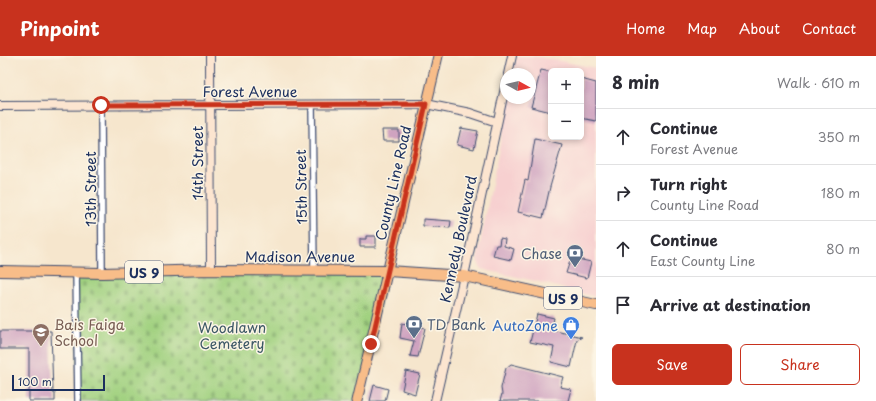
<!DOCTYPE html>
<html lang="en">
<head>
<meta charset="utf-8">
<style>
	:root { --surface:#fff; --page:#f2f2f3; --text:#2b2b33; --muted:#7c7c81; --line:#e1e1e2; --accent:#c8321e }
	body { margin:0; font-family:"Playpen Sans",sans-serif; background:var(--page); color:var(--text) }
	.controls { position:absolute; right:12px; top:12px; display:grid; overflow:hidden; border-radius:6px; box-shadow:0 2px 6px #0003 }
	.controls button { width:36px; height:36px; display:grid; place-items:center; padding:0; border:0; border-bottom:1px solid var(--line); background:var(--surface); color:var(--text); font:20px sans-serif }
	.compass { position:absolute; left:500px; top:12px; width:36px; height:36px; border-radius:50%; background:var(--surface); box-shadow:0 2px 6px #0003; rotate:98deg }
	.scale { position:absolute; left:12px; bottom:10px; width:93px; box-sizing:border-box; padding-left:4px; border:2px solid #1b2f5e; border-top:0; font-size:11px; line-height:14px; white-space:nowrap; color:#1b2f5e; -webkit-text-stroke:3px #fcf5e5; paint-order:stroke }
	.stop { position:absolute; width:12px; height:12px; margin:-9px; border:3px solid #c8321e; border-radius:50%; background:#fff }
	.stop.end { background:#c8321e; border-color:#fff; box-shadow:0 1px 4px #0008 }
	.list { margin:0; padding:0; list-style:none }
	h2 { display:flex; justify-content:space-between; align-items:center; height:52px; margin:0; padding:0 16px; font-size:17px }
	h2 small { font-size:13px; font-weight:400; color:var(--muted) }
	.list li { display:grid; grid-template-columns:26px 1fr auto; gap:12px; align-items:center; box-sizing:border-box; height:56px; padding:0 16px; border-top:1px solid var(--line) }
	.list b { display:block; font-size:15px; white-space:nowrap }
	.list p { margin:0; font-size:13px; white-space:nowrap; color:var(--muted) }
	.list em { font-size:13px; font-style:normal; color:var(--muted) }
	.actions { display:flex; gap:8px; padding:12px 16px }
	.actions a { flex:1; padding:9px 0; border:1px solid var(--accent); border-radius:6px; text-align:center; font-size:14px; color:var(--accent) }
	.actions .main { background:var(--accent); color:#fff }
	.icon { flex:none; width:22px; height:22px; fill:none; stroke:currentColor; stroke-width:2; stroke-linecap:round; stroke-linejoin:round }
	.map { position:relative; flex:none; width:596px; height:345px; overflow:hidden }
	header { display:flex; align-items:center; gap:24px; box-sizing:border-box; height:56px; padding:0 20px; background:var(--accent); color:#fff }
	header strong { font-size:19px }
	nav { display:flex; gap:22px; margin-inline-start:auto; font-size:14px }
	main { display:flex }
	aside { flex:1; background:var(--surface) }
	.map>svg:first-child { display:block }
	.built { fill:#f7d0d0; fill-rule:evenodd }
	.cemetery { fill:url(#cemetery-stones); stroke:#5e806f }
	.building { fill:#cfa3c0 }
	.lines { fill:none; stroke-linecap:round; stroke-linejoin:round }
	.street-casing { stroke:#3c4a6f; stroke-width:8 }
	.secondary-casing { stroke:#3c4a6f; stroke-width:10 }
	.primary-casing { stroke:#3c4a6f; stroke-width:11 }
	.highway-casing { stroke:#3c4a6f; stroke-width:12 }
	.street { stroke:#fff; stroke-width:5.5 }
	.secondary { stroke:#fce5d0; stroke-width:8 }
	.primary { stroke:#f8bd89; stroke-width:9 }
	.highway { stroke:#f8bd89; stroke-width:10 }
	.route { stroke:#c8321e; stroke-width:5 }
	.labels { text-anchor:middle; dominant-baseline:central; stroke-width:3; stroke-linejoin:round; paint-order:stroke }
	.shield { fill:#fcf5e5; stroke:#5e6a86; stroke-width:1 }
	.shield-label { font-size:13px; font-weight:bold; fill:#1b2f5e }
	.street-label { font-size:14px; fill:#1b2f5e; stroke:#fcf5e5 }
	.service-label { font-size:14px; fill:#4e5e75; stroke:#fcf5e5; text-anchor:end }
	.education-label { font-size:14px; fill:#785e54; stroke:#fcf5e5; text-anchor:start }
	.shop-label { font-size:14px; fill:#366cbe; stroke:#fcf5e5; text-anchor:end }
	.park-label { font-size:14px; fill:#3c5866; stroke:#fcf5e5 }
</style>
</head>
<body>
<header>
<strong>Pinpoint</strong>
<nav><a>Home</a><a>Map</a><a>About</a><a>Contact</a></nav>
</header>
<main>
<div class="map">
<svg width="596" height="345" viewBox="0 0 596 345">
	<defs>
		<pattern id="cemetery-stones" width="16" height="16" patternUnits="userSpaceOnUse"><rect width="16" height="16" fill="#a1d180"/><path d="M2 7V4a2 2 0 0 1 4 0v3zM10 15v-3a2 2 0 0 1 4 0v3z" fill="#8ab471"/></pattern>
	</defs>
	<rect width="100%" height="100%" fill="#fcf5e5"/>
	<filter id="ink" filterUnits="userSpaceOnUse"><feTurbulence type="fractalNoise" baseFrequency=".025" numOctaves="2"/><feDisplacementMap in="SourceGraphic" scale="8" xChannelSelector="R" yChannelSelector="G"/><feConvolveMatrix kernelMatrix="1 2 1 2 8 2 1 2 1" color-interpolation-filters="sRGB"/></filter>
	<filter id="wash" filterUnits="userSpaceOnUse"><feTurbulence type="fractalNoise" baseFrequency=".012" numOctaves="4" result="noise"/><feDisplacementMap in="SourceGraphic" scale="16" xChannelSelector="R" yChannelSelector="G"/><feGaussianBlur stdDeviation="0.9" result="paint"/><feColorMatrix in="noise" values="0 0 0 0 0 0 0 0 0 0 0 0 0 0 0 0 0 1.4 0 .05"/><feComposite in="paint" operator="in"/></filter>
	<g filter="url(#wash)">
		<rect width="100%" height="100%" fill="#f6e6cd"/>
		<path class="built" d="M517,0H534L596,12V241L535,225L481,213L477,204L509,42H530V18H513ZM551,15H581V81H551Z"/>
		<path class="cemetery" d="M388,215L357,345H78L76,216Z"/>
		<g id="blocks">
			<path class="building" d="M541,14L551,16V56L531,51Z
				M581,23L596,27V65L581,62Z
				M461,72L478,75L474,93L457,89Z
				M382,74H399V85H383Z
				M535,83L562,89L550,131L543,162L518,156L525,124L528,125Z
				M423,163L451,165L450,172L423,170Z
				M366,180H376V191H360V183H366Z
				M500,182L505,183L504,190L514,193L511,204L493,200L496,189H499Z
				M573,202L591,206L587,222L566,217L570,205L572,206Z
				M537,258L554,262L551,274L582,281L577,284L571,311L551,306L554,291L530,286Z
				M402,267L425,272L418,301L410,300L414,285L400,282Z
				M0,275H51L53,337H55V345H29V293H0Z
				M511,308L563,321L560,331L571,333L568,345H500L502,338L501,332L506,312Z
				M406,315L420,318L415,338L402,334Z
				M374,329L388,333L385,345H370Z"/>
		</g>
	</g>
	<g filter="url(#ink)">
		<use href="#blocks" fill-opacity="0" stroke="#3c4a6f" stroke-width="1"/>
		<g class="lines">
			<defs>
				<path id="street" d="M312,48L314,214
					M101,49L102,217
					M76,216L78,345"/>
				<path id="secondary" d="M210,0L211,214
					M508,18L512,0
					M0,50L426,48L470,57L497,66
					M435,345L464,220L506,27"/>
				<path id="primary" d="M357,345L438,0"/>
				<path id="highway" d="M0,215L102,217L211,214L388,215L464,220L596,249"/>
			</defs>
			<use href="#street" class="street-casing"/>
			<use href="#secondary" class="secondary-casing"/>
			<use href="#primary" class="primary-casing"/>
			<use href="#highway" class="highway-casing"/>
			<use href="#street" class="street"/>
			<use href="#secondary" class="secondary"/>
			<use href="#primary" class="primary"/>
			<use href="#highway" class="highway"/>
		</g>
	</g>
	<g class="lines" filter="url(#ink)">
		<path class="route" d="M101,49L426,48L371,288"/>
	</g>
	<defs>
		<symbol id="bank-pin" viewBox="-11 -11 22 30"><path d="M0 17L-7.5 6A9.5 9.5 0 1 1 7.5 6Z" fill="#5c6f8a" stroke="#fcf5e5"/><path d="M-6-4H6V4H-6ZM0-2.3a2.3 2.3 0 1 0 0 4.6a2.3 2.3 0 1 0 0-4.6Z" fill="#fff"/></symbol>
		<symbol id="shop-pin" viewBox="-11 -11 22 30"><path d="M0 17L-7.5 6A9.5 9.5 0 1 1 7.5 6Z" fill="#3f7fe0" stroke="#fcf5e5"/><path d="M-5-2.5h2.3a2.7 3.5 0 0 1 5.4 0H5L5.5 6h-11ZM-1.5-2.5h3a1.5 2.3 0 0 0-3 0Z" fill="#fff"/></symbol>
		<symbol id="school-pin" viewBox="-11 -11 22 30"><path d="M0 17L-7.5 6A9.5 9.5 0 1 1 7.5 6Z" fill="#8d6e63" stroke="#fcf5e5"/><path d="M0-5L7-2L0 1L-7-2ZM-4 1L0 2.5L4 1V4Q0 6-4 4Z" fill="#fff"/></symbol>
	</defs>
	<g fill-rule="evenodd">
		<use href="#bank-pin" x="565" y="187" width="20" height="27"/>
		<use href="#bank-pin" x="404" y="258" width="20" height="27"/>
		<use href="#shop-pin" x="561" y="259" width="20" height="27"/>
		<use href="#school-pin" x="31" y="266" width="20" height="27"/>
	</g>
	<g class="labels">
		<g class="shield">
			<rect x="125" y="205" width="38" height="22" rx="3"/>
			<rect x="544" y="231" width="38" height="22" rx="3"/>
		</g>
		<g class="shield-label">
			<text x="144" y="216">US 9</text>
			<text x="563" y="242">US 9</text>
		</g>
		<g class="street-label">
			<text x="250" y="35">Forest Avenue</text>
			<text transform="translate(197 107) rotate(-90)">14th Street</text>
			<text transform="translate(393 127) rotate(-77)">County Line Road</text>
			<text transform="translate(301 131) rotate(-91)">15th Street</text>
			<text transform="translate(90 133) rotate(-90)">13th Street</text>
			<text transform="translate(458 183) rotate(-78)">Kennedy Boulevard</text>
			<text x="300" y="200">Madison Avenue</text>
		</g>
		<g class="service-label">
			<text x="562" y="197">Chase</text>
			<text x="427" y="268" text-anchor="start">TD Bank</text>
		</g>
		<g class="education-label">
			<text x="54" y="268">Bais Faiga<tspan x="54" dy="16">School</tspan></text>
		</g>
		<g class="shop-label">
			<text x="558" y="269">AutoZone</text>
		</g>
		<g class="park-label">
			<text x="232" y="271">Woodlawn<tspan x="232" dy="16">Cemetery</tspan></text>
		</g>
	</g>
</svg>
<div class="controls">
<button>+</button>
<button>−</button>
</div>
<svg class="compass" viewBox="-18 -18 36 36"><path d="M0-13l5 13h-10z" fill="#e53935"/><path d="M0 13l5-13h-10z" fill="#7c7c81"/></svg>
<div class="scale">100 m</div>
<div class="stop" style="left:101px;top:49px"></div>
<div class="stop end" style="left:371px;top:288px"></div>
</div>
<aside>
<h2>8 min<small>Walk · 610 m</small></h2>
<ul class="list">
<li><svg class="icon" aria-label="ahead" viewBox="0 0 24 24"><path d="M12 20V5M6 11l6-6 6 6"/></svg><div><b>Continue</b><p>Forest Avenue</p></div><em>350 m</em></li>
<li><svg class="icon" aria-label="right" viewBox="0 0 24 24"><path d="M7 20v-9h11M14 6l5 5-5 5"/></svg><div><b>Turn right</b><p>County Line Road</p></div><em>180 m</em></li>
<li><svg class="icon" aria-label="ahead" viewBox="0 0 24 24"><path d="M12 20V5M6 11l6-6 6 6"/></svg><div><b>Continue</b><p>East County Line</p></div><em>80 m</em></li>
<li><svg class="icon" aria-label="arrive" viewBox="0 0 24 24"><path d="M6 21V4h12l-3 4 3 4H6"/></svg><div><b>Arrive at destination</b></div></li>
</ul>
<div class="actions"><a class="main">Save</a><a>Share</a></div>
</aside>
</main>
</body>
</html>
